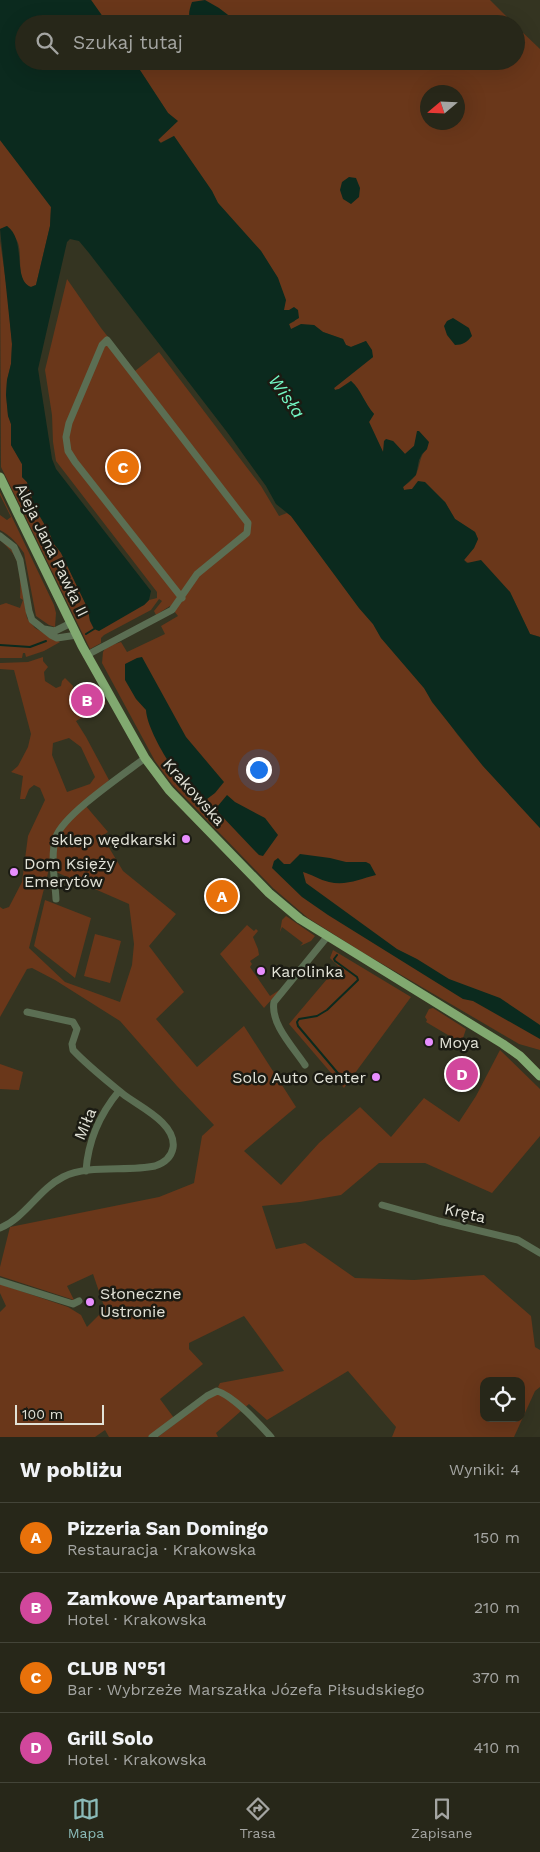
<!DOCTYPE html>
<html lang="pl">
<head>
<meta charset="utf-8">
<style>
	:root { --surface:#272719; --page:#2f2f22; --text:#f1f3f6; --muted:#a4a5a2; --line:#434438; --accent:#8bbbb9 }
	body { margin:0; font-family:"Work Sans",sans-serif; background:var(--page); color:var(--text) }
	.controls { position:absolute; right:15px; bottom:15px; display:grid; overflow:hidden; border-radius:10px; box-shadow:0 5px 20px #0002 }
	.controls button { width:45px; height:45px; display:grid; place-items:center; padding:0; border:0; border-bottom:1px solid var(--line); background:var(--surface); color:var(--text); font:25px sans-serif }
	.compass { position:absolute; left:420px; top:85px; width:45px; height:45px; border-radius:50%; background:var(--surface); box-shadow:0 5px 20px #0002; rotate:251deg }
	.scale { position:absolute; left:15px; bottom:12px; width:89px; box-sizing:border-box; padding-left:5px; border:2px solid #e2e2d7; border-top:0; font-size:14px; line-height:18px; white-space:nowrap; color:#e2e2d7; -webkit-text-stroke:4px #1b1b13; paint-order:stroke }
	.you { position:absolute; left:258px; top:769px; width:18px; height:18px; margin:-12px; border:4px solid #fff; border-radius:50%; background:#1a73e8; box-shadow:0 0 0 8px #1a73e833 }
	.badge { display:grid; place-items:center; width:32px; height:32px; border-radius:50%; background:var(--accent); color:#fff; font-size:16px; font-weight:700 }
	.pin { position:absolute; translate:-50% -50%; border:2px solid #fff; box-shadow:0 1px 5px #0006 }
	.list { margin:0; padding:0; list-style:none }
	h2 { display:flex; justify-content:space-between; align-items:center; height:65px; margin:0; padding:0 20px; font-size:21px }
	h2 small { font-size:16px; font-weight:400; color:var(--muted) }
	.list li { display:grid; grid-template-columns:32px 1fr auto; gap:15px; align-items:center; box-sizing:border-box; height:70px; padding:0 20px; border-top:1px solid var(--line) }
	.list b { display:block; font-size:19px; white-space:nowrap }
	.list p { margin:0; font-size:16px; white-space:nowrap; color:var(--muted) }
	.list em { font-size:16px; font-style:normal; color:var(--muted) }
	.icon { flex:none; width:28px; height:28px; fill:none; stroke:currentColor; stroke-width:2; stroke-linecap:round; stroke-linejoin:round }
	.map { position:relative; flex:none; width:540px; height:1437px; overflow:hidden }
	.search { position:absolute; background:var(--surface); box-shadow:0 5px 20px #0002; left:15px; right:15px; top:15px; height:55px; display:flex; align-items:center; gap:12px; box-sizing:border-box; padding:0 18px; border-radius:28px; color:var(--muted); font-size:19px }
	.sheet { height:345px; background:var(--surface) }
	nav { display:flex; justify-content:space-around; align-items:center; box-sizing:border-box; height:70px; border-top:1px solid var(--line); background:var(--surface); font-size:14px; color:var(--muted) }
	nav a { display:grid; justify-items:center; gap:2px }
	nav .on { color:var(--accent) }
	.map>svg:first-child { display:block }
	.green { fill:#6a371a; fill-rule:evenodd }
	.water { fill:#0b2a1e }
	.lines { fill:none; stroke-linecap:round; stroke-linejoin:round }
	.stream { stroke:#0b2a1e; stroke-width:2 }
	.minor { stroke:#5b6e53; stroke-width:7 }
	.major { stroke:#81a970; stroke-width:9 }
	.poi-dot { fill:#e88eff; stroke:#1b1b13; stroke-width:2 }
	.labels { text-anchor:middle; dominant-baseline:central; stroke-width:5; stroke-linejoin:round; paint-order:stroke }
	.street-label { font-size:16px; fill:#e2e2d7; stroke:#1b1b13 }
	.poi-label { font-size:16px; fill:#e2e2d7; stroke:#1b1b13; text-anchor:start }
	.water-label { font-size:18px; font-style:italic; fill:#73f7c4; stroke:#1b1b13 }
</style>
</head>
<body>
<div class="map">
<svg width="540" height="1437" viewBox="0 0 540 1437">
	<rect width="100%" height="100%" fill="#343421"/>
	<path class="green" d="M91,0H490L514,24H108Z
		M516,26L540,49V637L530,634L510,592L464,560L474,548L478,539L475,532L455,519L445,502L412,489L404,490L403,487C407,484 412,480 415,476C421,467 418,457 427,449L414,446L405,454L393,441L384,454L369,422L374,414C364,403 362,391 351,381L339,389L335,390L334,388L373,357L366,341L351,347L346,345L343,339L323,332L314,325L291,330L289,324L295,321L289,310H284L278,278L261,251L218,203L212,191L174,136L160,143L158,139L177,121L168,113L134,61H516ZM428,92H458V122H428Z
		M0,140L51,207L50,226L36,285L31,287C15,281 23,257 18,243C16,237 10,232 7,226L0,229Z
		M0,241L7,289L12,344L11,364L7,380L6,394L8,415L11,424V445L22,464V477L27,482L35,508L49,532L54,544L61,552L88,609L90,621L144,605L149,600L157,598V592L56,461L53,442L52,415L45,370L67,279L101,328L135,371L159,352L261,486L279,516L287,513L291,516L359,608L373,624L381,638L424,688L457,734L483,766L540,828V1050L519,1044L362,952L308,918L273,888L172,784L155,761L102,663L103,652L106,647L121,642L127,652L165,634L161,626L178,616L170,606L156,615L154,611L162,601L159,599L151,610L104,635L101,638V643L90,649L1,467Z
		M0,492L54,605L56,613L55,627L49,625L36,616L24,553C17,543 11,536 0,530V515L7,520L11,517L0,495Z
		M0,539C8,545 14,552 18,561L27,618L35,628L60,642L44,651L26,657L25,653H23L22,658H0V605L6,603L20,608L23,600L20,598C21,591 20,567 16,559C13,551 5,546 0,539Z
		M43,657V661L48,667L44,672L45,681L56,688L61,686L62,681L65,678L73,686L72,697L78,715L105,701L106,704L76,721L86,737L109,780L85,805L108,832L102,836L123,871L176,914L149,946L184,992L156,1019L197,1067L244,1026L296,1107L244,1151L281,1185L319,1143L360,1107L391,1137L424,1098L459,1122L476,1096L500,1050L540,1089V1136L492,1193L425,1163H379L341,1195L300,1202L262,1206L276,1249L305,1243L355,1278L414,1280L484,1275L531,1316L535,1347L540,1350V1387L535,1391L514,1437H392L396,1427L348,1371L267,1420L249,1404L243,1409L218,1387L220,1383L284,1371L244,1316L189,1343V1349L203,1364L160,1399L174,1418L148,1437H109L105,1430L95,1437H0V1312L6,1306L0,1293V1284L68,1307L81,1315L87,1327L105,1309L93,1274L67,1286L74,1300L0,1276V1267L10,1227L159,1197L194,1183L202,1136L214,1125L177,1086L120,1021L55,980L32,968L27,969L0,1017V907L3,909L9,907L22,882L28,836L45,800L40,788L34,785L29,789L25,799H20L23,776L11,772L18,766L28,747L31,734L14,670L0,669V663L28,662ZM69,738L81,747L95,777L90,784L67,792L52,755L53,743ZM49,869L129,904L134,944L132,965L120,1002L65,982L29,948ZM484,1381H521V1418H484Z
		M45,900L91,918L75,978L34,946Z
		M286,916L315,936L311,941L300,946L303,943L282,927L280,932L282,920Z
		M247,925L254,931L256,929L258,931L253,937L258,949L259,955L250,961L252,964L250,967L270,996L281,989L264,1008L220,954Z
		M95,934L121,941L110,983L84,976Z
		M333,950L411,997L344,1088L289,1024L338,966L330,958Z
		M433,1008L466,1029L463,1038L458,1041L426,1022L427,1020L425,1017L429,1009Z
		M0,1064L23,1072L19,1090L0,1089Z
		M215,1393L224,1395L241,1411L216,1433L218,1437H158Z"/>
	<path class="water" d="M0,0H91L108,24H24V61H134L168,113L178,121L158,140L161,143L174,136L212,191L218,203L261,251L278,278L286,300L284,310H289L294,307L298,310L299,318L289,324L291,329L301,324L314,325L323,332L343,339L346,345L351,347L366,341L372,350L373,357L334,388L335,390L339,389L351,381C362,391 364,403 374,414L369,422L383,452L384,441L386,439L393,441L405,454L414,446L417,431H419L429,442L427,449L422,454L419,460L416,475L403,487L404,490L412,489L418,481L425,482L445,502L455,519L475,532L478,539L474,548L464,560L467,563L481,560L510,592L530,634L540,637V828L483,766L432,702L424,688L381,638L373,624L359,608L291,516L276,504L266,486L227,432L89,253L79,241L70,239L67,242L38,369L52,459L56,469L151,591L149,600L144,605L99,631L94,629L90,621L88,609L61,553L54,544L49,532L35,508L27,482L22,477V464L11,445V424L8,416L6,395L7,380L11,364L12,344L0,229L7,226C27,240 12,280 31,287L36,285L50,226L51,207L0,140Z
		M205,0L219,8L236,21L237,24H193C187,16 189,11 192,2Z
		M349,177L356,178L360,188L359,197L351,204L343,199L340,190L342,182Z
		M453,318L469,328L472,336C467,342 463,345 455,345L447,335L444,326L447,321Z
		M142,657L186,737L224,782L215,793L203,802C197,794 190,789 184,782C170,767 147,729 146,710L136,699L125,680V664L137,658Z
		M227,795L235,802L265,818L278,835L263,856L259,855L254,850L218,812L217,807Z
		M300,854L330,858L346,862H366L370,864L376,875C360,879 346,886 329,882C320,880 311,874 303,872L306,883L397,949L417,959L449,979L500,998L540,1025V1039L473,1001L463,999L328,915L302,897L272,868L274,861L278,858L284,864H290Z"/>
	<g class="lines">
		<path class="stream" d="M86,634L94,629
			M0,645L30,647L46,641
			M337,955L334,959L335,961L357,977L358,980L327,1010L317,1016L299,1019L297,1022L298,1026L342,1078"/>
		<path class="minor" d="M0,536L14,547L20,560L29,611L32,620L51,635L57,638L77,635
			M44,629L55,631L71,623
			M87,655L172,610L197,574L247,533L248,523L107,340L102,345L69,423L66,437L68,451L75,462L182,598
			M56,899C55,880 50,856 56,837C63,815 124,774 145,758
			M305,1065C294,1048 270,1024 274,1002L327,937
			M86,1171C88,1141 100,1114 119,1091
			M382,1205L439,1221L518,1240L540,1253
			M0,1228C25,1218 39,1189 63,1177C88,1164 127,1172 155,1166C164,1163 171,1158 173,1148C177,1123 138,1106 123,1094C106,1080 88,1066 73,1050L72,1044L77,1029L73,1022L27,1012
			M0,1281L73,1304L79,1301
			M152,1437L207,1396L217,1391C234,1396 259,1424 271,1437"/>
		<path class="major" d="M0,477L82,646L145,758L169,790L269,893L300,919L503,1044L520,1056L540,1076"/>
	</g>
	<g class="poi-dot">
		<circle cx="186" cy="839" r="5"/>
		<circle cx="14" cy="872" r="5"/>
		<circle cx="261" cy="971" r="5"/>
		<circle cx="429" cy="1042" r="5"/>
		<circle cx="376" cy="1077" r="5"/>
		<circle cx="90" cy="1302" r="5"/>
	</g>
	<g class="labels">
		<g class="street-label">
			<text transform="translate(52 550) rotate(64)">Aleja Jana Pawła II</text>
			<text transform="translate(194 792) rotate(48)">Krakowska</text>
			<text transform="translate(85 1124) rotate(-67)">Miła</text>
			<text transform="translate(465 1213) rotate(13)">Kręta</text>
		</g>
		<g class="poi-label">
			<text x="176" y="839" text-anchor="end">sklep wędkarski</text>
			<text x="24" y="863">Dom Księży<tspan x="24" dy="18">Emerytów</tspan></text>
			<text x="271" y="971">Karolinka</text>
			<text x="439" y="1042">Moya</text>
			<text x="366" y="1077" text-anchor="end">Solo Auto Center</text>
			<text x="100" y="1293">Słoneczne<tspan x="100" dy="18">Ustronie</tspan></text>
		</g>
		<g class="water-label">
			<text transform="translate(287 396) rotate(55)">Wisła</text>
		</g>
	</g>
</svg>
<div class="controls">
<button><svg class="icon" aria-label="locate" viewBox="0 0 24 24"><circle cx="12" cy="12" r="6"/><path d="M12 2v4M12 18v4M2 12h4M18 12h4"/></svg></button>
</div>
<svg class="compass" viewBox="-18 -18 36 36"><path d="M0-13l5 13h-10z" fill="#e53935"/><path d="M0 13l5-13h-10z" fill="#a4a5a2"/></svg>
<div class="scale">100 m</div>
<div class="you"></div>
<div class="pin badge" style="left:222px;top:896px;background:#e8710a">A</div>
<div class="pin badge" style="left:87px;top:700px;background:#d1479c">B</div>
<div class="pin badge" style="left:123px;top:467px;background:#e8710a">C</div>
<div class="pin badge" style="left:462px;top:1074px;background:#d1479c">D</div>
<div class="search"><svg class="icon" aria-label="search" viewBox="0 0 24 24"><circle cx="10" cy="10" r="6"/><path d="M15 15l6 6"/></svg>Szukaj tutaj</div>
</div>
<section class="sheet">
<h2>W pobliżu<small>Wyniki: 4</small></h2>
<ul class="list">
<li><span class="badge" style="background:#e8710a">A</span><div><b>Pizzeria San Domingo</b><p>Restauracja · Krakowska</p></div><em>150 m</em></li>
<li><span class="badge" style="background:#d1479c">B</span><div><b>Zamkowe Apartamenty</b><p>Hotel · Krakowska</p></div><em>210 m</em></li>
<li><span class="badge" style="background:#e8710a">C</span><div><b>CLUB N°51</b><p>Bar · Wybrzeże Marszałka Józefa Piłsudskiego</p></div><em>370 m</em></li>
<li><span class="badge" style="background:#d1479c">D</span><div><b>Grill Solo</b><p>Hotel · Krakowska</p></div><em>410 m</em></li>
</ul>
</section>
<nav>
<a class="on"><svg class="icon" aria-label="map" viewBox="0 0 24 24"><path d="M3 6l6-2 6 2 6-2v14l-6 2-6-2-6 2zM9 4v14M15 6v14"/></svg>Mapa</a>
<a><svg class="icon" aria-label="directions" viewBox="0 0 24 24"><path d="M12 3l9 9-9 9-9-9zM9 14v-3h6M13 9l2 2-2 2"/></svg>Trasa</a>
<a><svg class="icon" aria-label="saved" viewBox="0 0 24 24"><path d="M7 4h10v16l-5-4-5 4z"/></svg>Zapisane</a>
</nav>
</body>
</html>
